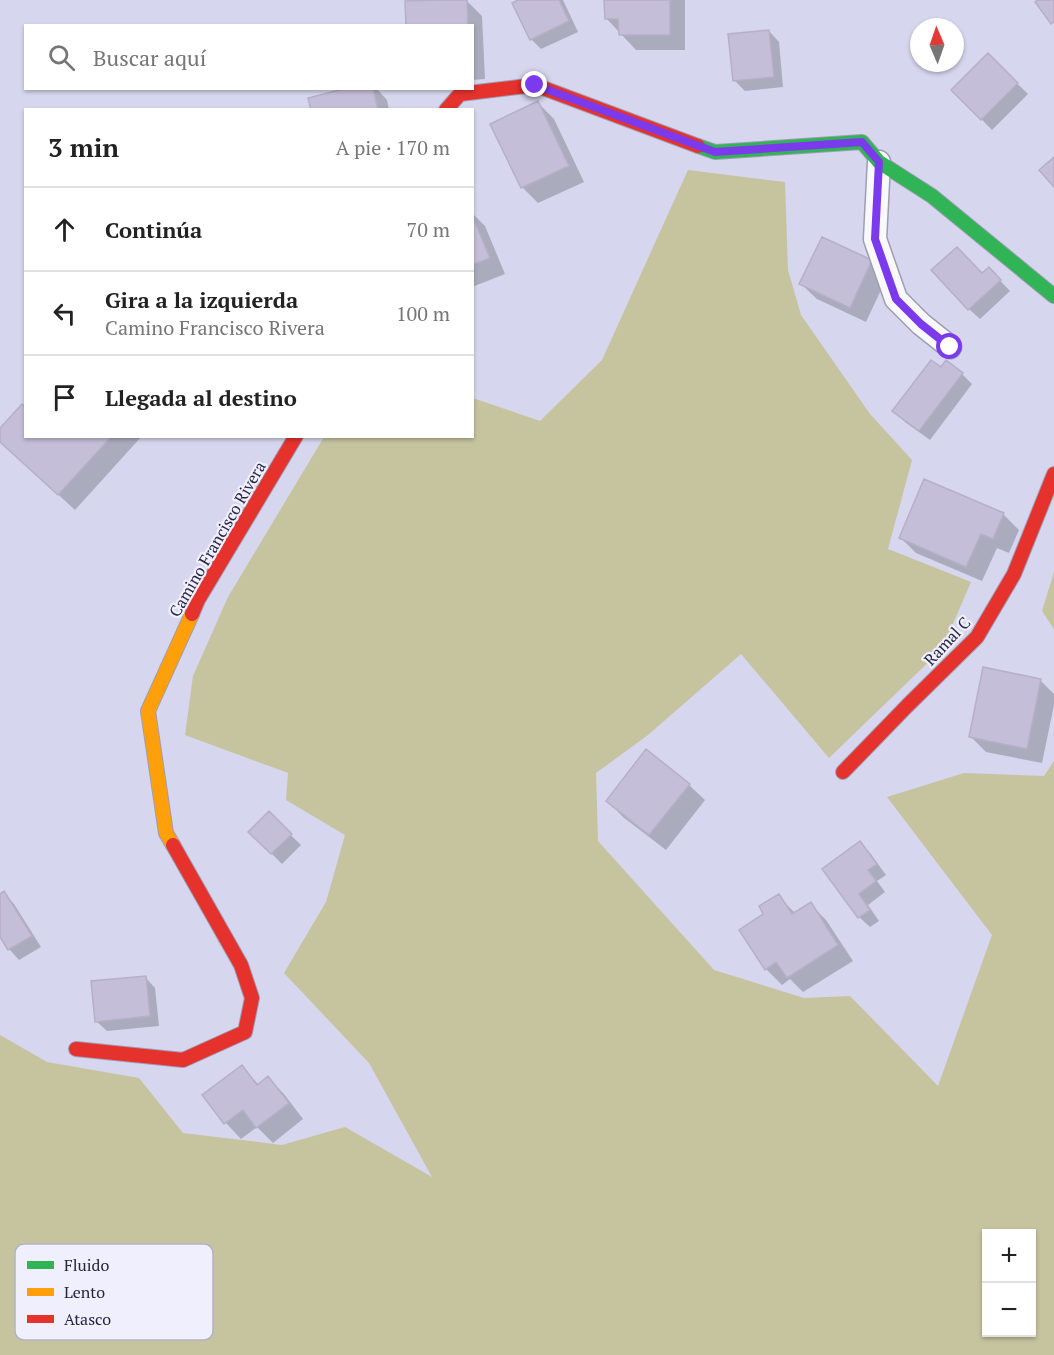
<!DOCTYPE html>
<html lang="es">
<head>
<meta charset="utf-8">
<style>
	:root { --surface:#fff; --page:#f2f2f2; --text:#222; --muted:#767676; --line:#e0e0e0 }
	body { margin:0; font-family:"PT Serif",serif; background:var(--page); color:var(--text) }
	.controls { position:absolute; right:18px; bottom:18px; display:grid; overflow:hidden; border-radius:0px; box-shadow:0 2px 4px #0004 }
	.controls button { width:54px; height:54px; display:grid; place-items:center; padding:0; border:0; border-bottom:2px solid var(--line); background:var(--surface); color:var(--text); font:30px sans-serif }
	.compass { position:absolute; left:910px; top:18px; width:54px; height:54px; border-radius:50%; background:var(--surface); box-shadow:0 2px 4px #0004; rotate:358deg }
	.stop { position:absolute; width:18px; height:18px; margin:-14px; border:4px solid #7c3aed; border-radius:50%; background:#fff }
	.stop.end { background:#7c3aed; border-color:#fff; box-shadow:0 2px 6px #0008 }
	.list { margin:0; padding:0; list-style:none }
	h2 { display:flex; justify-content:space-between; align-items:center; height:78px; margin:0; padding:0 24px; font-size:26px }
	h2 small { font-size:20px; font-weight:400; color:var(--muted) }
	.list li { display:grid; grid-template-columns:39px 1fr auto; gap:18px; align-items:center; box-sizing:border-box; height:84px; padding:0 24px; border-top:2px solid var(--line) }
	.list b { display:block; font-size:22px; white-space:nowrap }
	.list p { margin:0; font-size:20px; white-space:nowrap; color:var(--muted) }
	.list em { font-size:20px; font-style:normal; color:var(--muted) }
	.icon { flex:none; width:33px; height:33px; fill:none; stroke:currentColor; stroke-width:2; stroke-linecap:round; stroke-linejoin:round }
	.map { position:relative; flex:none; width:1054px; height:1355px; overflow:hidden }
	.search { position:absolute; background:var(--surface); box-shadow:0 2px 4px #0004; left:24px; top:24px; width:450px; height:66px; display:flex; align-items:center; gap:15px; box-sizing:border-box; padding:0 21px; border-radius:0px; color:var(--muted); font-size:22px }
	.panel { position:absolute; background:var(--surface); box-shadow:0 2px 4px #0004; left:24px; top:108px; width:450px; height:330px; border-radius:0px }
	.map>svg:first-child { display:block }
	.green { fill:#c6c39f; fill-rule:evenodd }
	.shadow { fill:#0003 }
	.building { fill:#c4bed8; stroke:#b6afc7; stroke-width:1.5 }
	.lines { fill:none; stroke-linecap:round; stroke-linejoin:round }
	.street-casing { stroke:#9e9db5; stroke-width:25 }
	.fast-casing { stroke:#9e9db5; stroke-width:16 }
	.slow-casing { stroke:#9e9db5; stroke-width:16 }
	.jam-casing { stroke:#9e9db5; stroke-width:16 }
	.street { stroke:#f9f9fc; stroke-width:22 }
	.fast { stroke:#30b455; stroke-width:14 }
	.slow { stroke:#ff9f0a; stroke-width:14 }
	.jam { stroke:#e5322d; stroke-width:14 }
	.route { stroke:#7c3aed; stroke-width:8 }
	.labels { text-anchor:middle; dominant-baseline:central; stroke-width:4.5; stroke-linejoin:round; paint-order:stroke }
	.street-label { font-size:16px; fill:#262441; stroke:#efeffe }
	.key { fill:#efeffe; stroke:#b3b2c5; stroke-width:1.5 }
	.key-label { font-size:16px; fill:#262441 }
</style>
</head>
<body>
<div class="map">
<svg width="1054" height="1355" viewBox="0 0 1054 1355">
	<rect width="100%" height="100%" fill="#d6d6ee"/>
	<path class="green" d="M688,170L785,182L788,270L801,315L870,414L912,460L888,549L971,582L942,649L829,758L741,654L648,735L596,773L598,841L714,970L804,998L850,996L938,1086L992,935L887,797L964,773L1044,776L1054,761V1355H0V1035L47,1062L139,1078L183,1133L282,1145L345,1127L432,1177L369,1063L284,973L326,902L345,835L286,800L288,773L185,735L193,676L228,597L324,437L472,436L473,398L540,421L602,360ZM986,1234H1032V1332H986Z
		M1054,572V629L1042,611Z"/>
	<path class="shadow" d="M522,0H563L578,32L541,49L531,39Z
		M606,0H685V50H636L606,18Z
		M467,1L482,16L485,79L472,80V26H408Z
		M769,31L779,42L783,87L745,91L734,80Z
		M988,55L1028,94L992,130L953,90Z
		M353,88H376L387,100L389,110H312Z
		M538,103L554,119L584,182L538,203L522,187Z
		M472,213L485,226L505,274L472,287Z
		M872,262L887,277L866,322L817,299L801,284Z
		M989,269L1010,291L980,319L969,309L983,275Z
		M941,369L962,374L972,384L930,440L905,422L894,411Z
		M0,430L26,436H142L75,510L0,441Z
		M1003,514L1019,530L1009,553L997,548L982,581L916,553L901,538Z
		M1040,680L1054,694V705L1042,763L986,752L970,736Z
		M689,785L705,800L666,850L623,817L608,801Z
		M269,814L301,845L282,864L250,832Z
		M860,843L870,853L886,875L877,881L885,892L868,905L879,921L870,927L859,917L824,869Z
		M4,893L14,904L41,947L19,960L9,949L0,934V896Z
		M778,896L796,914L810,904L826,920L853,961L803,992L790,979L782,985L766,969Z
		M145,977L155,988L159,1026L107,1031L96,1021Z
		M242,1067L259,1085L268,1078L284,1094L303,1119L273,1143L257,1127L241,1139L226,1123L204,1096Z"/>
	<path class="building" d="M439,0H467L468,26H406L405,1Z
		M518,0H559L569,21L530,40L512,3Z
		M604,0H670V35H619L618,19H605Z
		M1038,0H1054V22L1051,24L1035,2Z
		M769,30L774,77L733,81L728,34Z
		M988,53L1018,83L981,120L951,90Z
		M347,88H373L378,110H311L308,98Z
		M538,101L569,166L521,188L490,124Z
		M1054,157V187L1039,170Z
		M472,215L490,258L472,265Z
		M822,237L872,260L850,308L799,284Z
		M957,247L982,273L989,267L1001,280L968,310L931,270Z
		M931,360L941,367L946,360L963,373L919,431L892,411Z
		M22,404L26,407V436H112L58,495L0,442V428Z
		M924,479L1004,513L993,539L981,534L966,567L899,538Z
		M983,667L1041,679L1027,749L969,737Z
		M646,749L690,784L649,835L606,801Z
		M269,811L292,834L271,854L248,832Z
		M860,841L877,864L868,870L876,881L859,894L870,910L858,918L822,869Z
		M4,891L32,936L8,950L0,937V894Z
		M779,894L792,914L811,902L838,945L787,978L776,962L765,970L739,930L763,914L759,906Z
		M146,976L150,1016L95,1022L91,981Z
		M242,1065L257,1085L268,1076L289,1103L256,1128L243,1110L224,1124L202,1095Z"/>
	<g class="lines">
		<defs>
			<path id="street" d="M879,162L875,239L896,299L921,324L950,347"/>
			<path id="fast" d="M698,146L715,152L862,142L879,162L932,196L1054,296"/>
			<path id="slow" d="M173,845L166,833L148,711L192,614"/>
			<path id="jam" d="M446,110L460,94L535,85L698,146
				M192,614L198,600L296,436
				M843,772L907,706L977,637L1014,574L1054,474
				M76,1049L183,1060L245,1032L252,998L241,965L173,845"/>
		</defs>
		<use href="#street" class="street-casing"/>
		<use href="#fast" class="fast-casing"/>
		<use href="#slow" class="slow-casing"/>
		<use href="#jam" class="jam-casing"/>
		<use href="#street" class="street"/>
		<use href="#fast" class="fast"/>
		<use href="#slow" class="slow"/>
		<use href="#jam" class="jam"/>
	</g>
	<g class="lines">
		<path class="route" d="M535,85L715,152L862,142L879,162L875,239L896,299L921,324L950,347"/>
	</g>
	<g class="labels">
		<g class="street-label">
			<text transform="translate(217 539) rotate(-60)">Camino Francisco Rivera</text>
			<text transform="translate(947 641) rotate(-47)">Ramal C</text>
		</g>
	</g>
	<rect x="15" y="1244" width="198" height="96" rx="9" class="key"/>
	<rect x="27" y="1261" width="27" height="8" fill="#30b455"/>
	<rect x="27" y="1288" width="27" height="8" fill="#ff9f0a"/>
	<rect x="27" y="1315" width="27" height="8" fill="#e5322d"/>
	<g class="key-label">
		<text x="64" y="1271">Fluido</text>
		<text x="64" y="1298">Lento</text>
		<text x="64" y="1325">Atasco</text>
	</g>
</svg>
<div class="controls">
<button>+</button>
<button>−</button>
</div>
<svg class="compass" viewBox="-18 -18 36 36"><path d="M0-13l5 13h-10z" fill="#e53935"/><path d="M0 13l5-13h-10z" fill="#767676"/></svg>
<div class="stop" style="left:950px;top:347px"></div>
<div class="stop end" style="left:535px;top:85px"></div>
<div class="search"><svg class="icon" aria-label="search" viewBox="0 0 24 24"><circle cx="10" cy="10" r="6"/><path d="M15 15l6 6"/></svg>Buscar aquí</div>
<section class="panel">
<h2>3 min<small>A pie · 170 m</small></h2>
<ul class="list">
<li><svg class="icon" aria-label="ahead" viewBox="0 0 24 24"><path d="M12 20V5M6 11l6-6 6 6"/></svg><div><b>Continúa</b></div><em>70 m</em></li>
<li><svg class="icon" aria-label="left" viewBox="0 0 24 24"><path d="M17 20v-9H6M10 6l-5 5 5 5"/></svg><div><b>Gira a la izquierda</b><p>Camino Francisco Rivera</p></div><em>100 m</em></li>
<li><svg class="icon" aria-label="arrive" viewBox="0 0 24 24"><path d="M6 21V4h12l-3 4 3 4H6"/></svg><div><b>Llegada al destino</b></div></li>
</ul>
</section>
</div>
</body>
</html>
